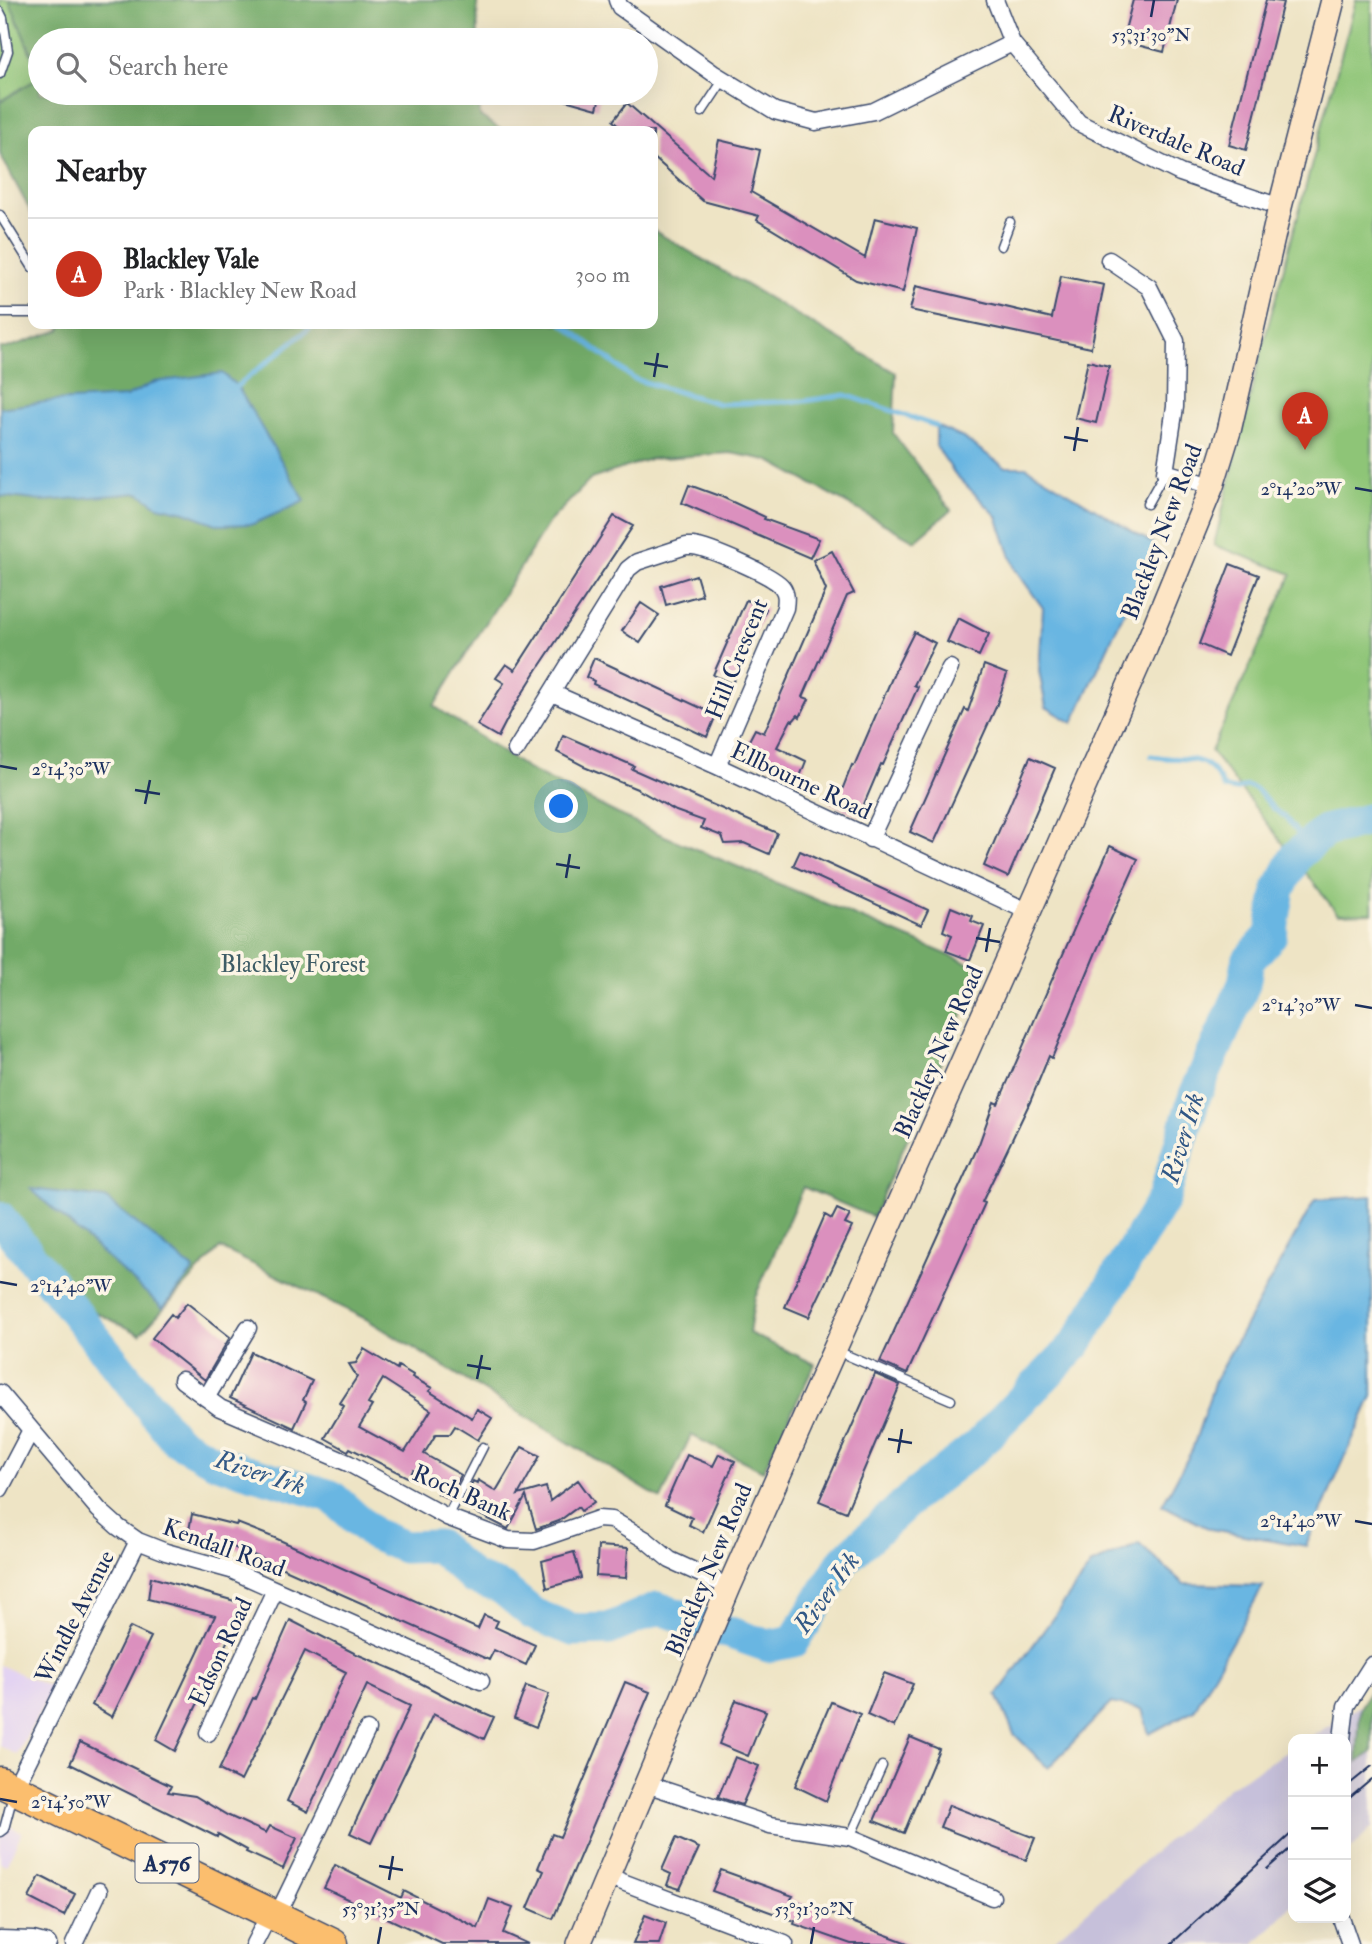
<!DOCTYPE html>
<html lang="en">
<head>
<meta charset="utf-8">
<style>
	:root { --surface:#fff; --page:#f6f6f6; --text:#202124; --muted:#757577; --line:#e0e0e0; --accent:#c8321e }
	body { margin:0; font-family:"IM FELL Double Pica",serif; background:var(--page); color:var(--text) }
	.controls { position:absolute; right:21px; bottom:21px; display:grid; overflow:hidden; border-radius:14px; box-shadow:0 7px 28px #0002 }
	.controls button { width:63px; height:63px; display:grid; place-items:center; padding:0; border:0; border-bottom:2px solid var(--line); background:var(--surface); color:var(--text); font:35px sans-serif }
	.you { position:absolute; left:562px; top:807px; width:24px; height:24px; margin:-18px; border:5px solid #fff; border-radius:50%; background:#1a73e8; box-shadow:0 0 0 10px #1a73e833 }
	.badge { display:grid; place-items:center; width:46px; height:46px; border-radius:50%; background:var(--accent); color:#fff; font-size:23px; font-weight:700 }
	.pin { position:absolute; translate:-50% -58px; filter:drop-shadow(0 2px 4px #0008) }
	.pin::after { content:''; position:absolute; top:37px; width:24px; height:21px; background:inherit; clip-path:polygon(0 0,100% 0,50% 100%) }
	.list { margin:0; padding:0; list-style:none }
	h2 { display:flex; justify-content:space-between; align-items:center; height:91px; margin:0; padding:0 28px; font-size:30px }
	h2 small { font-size:23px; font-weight:400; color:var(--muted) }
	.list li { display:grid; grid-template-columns:46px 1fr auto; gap:21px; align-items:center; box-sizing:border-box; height:112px; padding:0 28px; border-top:2px solid var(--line) }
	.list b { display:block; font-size:26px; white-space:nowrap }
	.list p { margin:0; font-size:23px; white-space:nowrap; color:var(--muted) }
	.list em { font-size:23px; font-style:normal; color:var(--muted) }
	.icon { flex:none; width:38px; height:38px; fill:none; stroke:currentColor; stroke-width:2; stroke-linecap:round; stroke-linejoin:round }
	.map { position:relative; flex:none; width:1372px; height:1944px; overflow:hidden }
	.search { position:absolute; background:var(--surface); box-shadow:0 7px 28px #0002; left:28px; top:28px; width:630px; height:77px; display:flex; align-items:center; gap:18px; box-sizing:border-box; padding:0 24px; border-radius:38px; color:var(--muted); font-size:26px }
	.panel { position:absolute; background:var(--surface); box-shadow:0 7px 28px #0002; left:28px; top:126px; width:630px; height:203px; border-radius:14px }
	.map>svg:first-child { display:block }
	.built { fill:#e3d3f2 }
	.industrial { fill:#c6c0da }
	.green { fill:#8ec577; stroke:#547a6a; stroke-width:2 }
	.forest { fill:#72aa68; stroke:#466c63; stroke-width:2 }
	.water { fill:#69b6e2; stroke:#4272a0; stroke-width:2 }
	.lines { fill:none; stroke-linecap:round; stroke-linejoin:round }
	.stream { stroke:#69b6e2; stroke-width:5 }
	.river { stroke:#69b6e2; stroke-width:33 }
	.building { fill:#db90be; fill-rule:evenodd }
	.lane-casing { stroke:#3b4a6d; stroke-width:11 }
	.street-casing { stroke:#3b4a6d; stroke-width:19 }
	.secondary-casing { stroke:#3b4a6d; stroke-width:26 }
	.highway-casing { stroke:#3b4a6d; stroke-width:33 }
	.lane { stroke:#fff; stroke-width:8 }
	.street { stroke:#fff; stroke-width:16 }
	.secondary { stroke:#fde5c5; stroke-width:23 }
	.highway { stroke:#fbbe6e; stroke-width:30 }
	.tram { stroke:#1b2f5e; stroke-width:2 }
	.ticks { fill:none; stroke:#1b2f5e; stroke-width:2.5 }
	.labels { text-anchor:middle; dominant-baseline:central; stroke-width:7; stroke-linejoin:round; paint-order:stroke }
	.shield { fill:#fcf5e5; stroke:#5e6a86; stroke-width:2 }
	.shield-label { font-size:23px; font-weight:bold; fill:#1b2f5e }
	.street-label { font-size:24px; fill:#1b2f5e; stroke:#fcf5e5 }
	.park-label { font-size:24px; fill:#3e5c66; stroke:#fcf5e5 }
	.water-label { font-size:26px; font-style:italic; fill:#325886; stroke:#fcf5e5 }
	.ticks-label { font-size:18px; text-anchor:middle; fill:#1b2f5e; stroke:#fcf5e5; stroke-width:7; stroke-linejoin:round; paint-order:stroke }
</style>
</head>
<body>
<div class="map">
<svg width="1372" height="1944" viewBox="0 0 1372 1944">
	<rect width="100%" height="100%" fill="#fcf5e5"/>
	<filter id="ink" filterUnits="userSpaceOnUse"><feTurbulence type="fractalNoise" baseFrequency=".0143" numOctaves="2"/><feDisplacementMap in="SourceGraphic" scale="14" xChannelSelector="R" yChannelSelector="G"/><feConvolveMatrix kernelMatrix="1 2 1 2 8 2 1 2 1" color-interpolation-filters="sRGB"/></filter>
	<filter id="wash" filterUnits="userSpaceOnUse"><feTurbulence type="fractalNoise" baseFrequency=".00686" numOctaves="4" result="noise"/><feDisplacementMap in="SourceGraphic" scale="28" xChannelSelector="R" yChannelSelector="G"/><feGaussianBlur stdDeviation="1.57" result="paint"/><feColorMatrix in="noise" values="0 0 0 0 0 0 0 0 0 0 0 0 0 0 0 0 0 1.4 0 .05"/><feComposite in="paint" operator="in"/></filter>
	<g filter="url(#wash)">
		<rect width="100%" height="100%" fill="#eee4c5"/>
		<path class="built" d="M0,1665L52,1688L17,1755L0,1746Z
			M0,1821L22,1832L6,1865L0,1862Z"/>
		<path class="industrial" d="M1372,1698V1828L1346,1854V1739H1308Z
			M1293,1748V1905L1254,1944H1049L1228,1788Z"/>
		<path class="green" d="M0,0H9L40,77L0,101Z
			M1356,0H1372V913L1338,914L1211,751L1292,574L1214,545L1260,356Z"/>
		<path class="forest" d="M9,0H477L478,40H40V74Z
			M40,77V93H479L480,116L503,131H33V216L0,154V102Z
			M653,230L896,373L893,433L951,510L915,541L768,460L730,453L650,459L591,479L549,522L434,706L529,770L648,829L982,969L873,1217L803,1187L755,1297L749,1333L815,1364L763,1471L691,1435L661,1499L366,1319L220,1248L140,1334L85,1307L0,1202V348H7L60,330L63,324H653Z
			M1372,1688V1752L1357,1763L1360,1708Z"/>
		<path class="water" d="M222,373L237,386L305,501L253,524L219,525L185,512L158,506L139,493L44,501L0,496V408L53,401L126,397L155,382Z
			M936,426L963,438L1005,467H1026L1155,545L1073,723L1046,707L1039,671L1043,608L1015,569L997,516L955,474L936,446Z
			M31,1189L105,1198L194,1270L163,1308Z
			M1372,1196V1396L1306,1546L1210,1529L1162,1505L1192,1450L1216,1378L1315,1200Z
			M1139,1544L1184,1584L1263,1586L1194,1710L1149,1734L1142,1709L1111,1703L1048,1768L1014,1734L997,1695L1092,1564Z"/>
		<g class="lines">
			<path class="stream" d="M563,324L634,379L720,404L804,401L846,395L936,426
				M237,386L315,324
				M1151,756C1188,763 1206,749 1224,788L1236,790L1247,786L1256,789L1274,809L1285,817L1308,846"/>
			<path class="river" d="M0,1218L176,1440L217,1462L331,1496L373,1534L404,1547L438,1546L473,1578L502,1588L533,1614L573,1630L609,1629L658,1608L768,1646L794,1641L844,1560L915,1495L977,1446L1076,1344L1164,1198L1195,1095L1244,984L1248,961L1271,935L1279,889L1296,856L1325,831L1372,819"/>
		</g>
		<g id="blocks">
			<path class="building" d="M1133,0H1177L1164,52L1122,41Z
				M1266,0L1283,2L1246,150L1229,145Z
				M554,93H601L597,109L554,97Z
				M627,103L711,176L719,140L760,150L751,192L865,258L875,218L917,228L903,292L856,280L757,220L759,216L703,201L653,157V131H624L613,121Z
				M1061,276L1104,285L1091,348L910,310L916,286L1052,318Z
				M1088,361L1109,366L1096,423L1075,418Z
				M689,485L722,497L765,517L764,519L819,539L810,558L682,503Z
				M614,516L633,526L537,670L512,710L498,737L477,725L504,683L496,678L506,664L515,670Z
				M832,551L854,593L847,596L803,697L809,699L800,717L798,715L793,721L791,720L777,747L806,761L799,779L743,752L755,729L764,733L826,590L813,560Z
				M1230,564L1259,575L1227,656L1199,644Z
				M696,575L702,595L666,605L661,586Z
				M746,600L766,609L732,684L713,675Z
				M641,603L659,615L640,643L622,631Z
				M958,618L989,634L979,656L947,642Z
				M914,632L935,643L914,685L918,687L883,765L881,764L859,816L829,802L836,787L842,790L852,765L854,766L898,664Z
				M594,658L716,715L707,737L593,684L594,681L586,677Z
				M984,665L1007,674L996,707L934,843L910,832L965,709L968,711Z
				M563,735L634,766L632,769L777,833L769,854L744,843L725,844L722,836L701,828L704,821L676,811L637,789L584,767V766L557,752Z
				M1030,757L1055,768L1008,877L984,866Z
				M1110,846L1138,859L1096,952L1052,1058L1049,1056L1030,1102L982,1202L985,1203L907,1374L880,1362L979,1144L994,1102L998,1104Z
				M800,851L928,910L921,925L793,866Z
				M951,907L973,916L971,921L984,926L970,960L946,951L952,935L943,931Z
				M837,1209L850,1215L845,1224L852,1227L809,1317L785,1307L825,1215L832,1219Z
				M187,1303L230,1337L205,1380L152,1338L171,1314L175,1318Z
				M364,1349L397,1369L398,1366L413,1375L412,1377L432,1388L429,1391L472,1418L477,1409L492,1418L478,1440L455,1426L450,1434H436L424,1454L461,1475L449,1499L437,1493L442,1484L413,1470L409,1478L350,1448L348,1451L325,1438L344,1406L340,1403L357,1377L349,1364L356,1363ZM383,1379L431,1410L405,1452L359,1427L372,1406L368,1404Z
				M251,1352L312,1381L303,1400L306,1402L294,1428L230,1398Z
				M875,1374L900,1385L846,1512L819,1501Z
				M522,1447L540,1456L518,1495L546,1487L550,1501L578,1480L594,1502L581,1511L578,1507L559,1521L536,1529L526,1496L508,1529L461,1505L473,1481L477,1483L478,1480L496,1491Z
				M719,1454L735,1461L703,1532L689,1525L692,1518L665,1505L687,1455L713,1466Z
				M192,1514L236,1525L237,1523L275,1538L478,1629L484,1615L498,1621L495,1627L535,1645L526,1665L494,1650L489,1660L258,1557L233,1547L188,1536Z
				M598,1546L628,1548L626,1578L596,1576Z
				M574,1552L581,1578L547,1588L542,1561Z
				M151,1577L245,1604L175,1751L156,1740L215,1616L148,1599Z
				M290,1620L354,1653L397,1671L449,1698L494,1717L484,1739L433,1714L371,1843L350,1833L410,1706L367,1685L308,1812L287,1801L346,1672L305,1651L241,1781L219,1770L253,1698L255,1699Z
				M130,1627L151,1637L112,1717L92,1705Z
				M884,1673L913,1684L894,1727L867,1715Z
				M625,1682L650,1692L553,1919L528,1908L544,1871L538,1868L552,1834L560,1837Z
				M526,1686L549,1694L536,1727L514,1718Z
				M736,1700L766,1711L748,1756L719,1744Z
				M831,1702L860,1714L826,1801L795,1786Z
				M910,1737L939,1749L904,1833L874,1821Z
				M80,1742L171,1786L168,1792L195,1796L227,1815L266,1833L270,1826L297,1838L283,1869L246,1852L247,1850L218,1834L217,1837L70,1764Z
				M735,1757L759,1766L742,1805L718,1797Z
				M949,1805L1035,1838L1026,1860L940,1827Z
				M676,1838L699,1848L680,1889L667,1885L671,1874L662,1870Z
				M335,1865L401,1898L404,1891L478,1928L489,1899L513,1908L503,1933L528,1944H442L324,1888Z
				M721,1870L793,1896L791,1899L910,1944H851L794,1924L795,1921L712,1891Z
				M40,1876L75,1894L64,1916L29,1898Z
				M645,1915L666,1923L659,1944H633Z"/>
		</g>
	</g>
	<g filter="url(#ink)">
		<use href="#blocks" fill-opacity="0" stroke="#3b4a6d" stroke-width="2"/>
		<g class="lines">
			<defs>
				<path id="lane" d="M0,12L3,18L8,51L0,74
					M702,112L724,79
					M0,215L33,268
					M1001,246L1010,222
					M0,313H33
					M1147,504L1165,472
					M837,1351L951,1400
					M447,1517L483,1447
					M0,1832L4,1829L13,1795
					M850,1837L882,1766"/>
				<path id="street" d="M617,0L620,7L713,73L775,111L816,122L874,111L1012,43
					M995,0L1012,43L1079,123L1180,173L1280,207
					M1109,260L1149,287L1176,341L1175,407L1165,472L1212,486
					M552,693L717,766L1029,912
					M516,750L628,569L637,562L686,546H693C709,548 773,575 782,587C787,594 786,600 785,608L717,766
					M870,839L950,668
					M182,1380L220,1408L348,1463L447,1517L508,1540L534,1541L598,1519L612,1520L646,1540L670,1560L729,1587
					M0,1393L99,1510L118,1527L138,1541L166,1552L231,1570L481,1681
					M206,1398L248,1328
					M0,1489L31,1430
					M208,1733L275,1590
					M1342,1739L1346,1706L1372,1665
					M646,1784L770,1825L850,1837L992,1897
					M14,1789L138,1541
					M607,1876L785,1944
					M277,1916L367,1730
					M1341,1918L1350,1944
					M0,1939L33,1940L48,1944
					M74,1944L99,1891
					M254,1944L270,1913"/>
				<path id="secondary" d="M579,1944L729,1587L1029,912L1146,647L1212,486L1229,431L1280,207L1333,0"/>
				<path id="highway" d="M0,1782L333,1944"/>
			</defs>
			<use href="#lane" class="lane-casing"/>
			<use href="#street" class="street-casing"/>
			<use href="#secondary" class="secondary-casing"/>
			<use href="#highway" class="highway-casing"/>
			<use href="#lane" class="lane"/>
			<use href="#street" class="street"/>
			<use href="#secondary" class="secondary"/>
			<use href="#highway" class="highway"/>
			<path class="tram" d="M1346,1787L1372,1766
				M1346,1801L1372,1779
				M1267,1869L1293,1846
				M1171,1944L1293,1832"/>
		</g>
	</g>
	<path class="ticks" d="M1151,17L1154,0M644,363L668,367M654,377L658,353M1064,437L1088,441M1074,451L1078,427M1355,488L1372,491M0,766L17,769M135,790L160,794M145,804L150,780M556,864L580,868M566,878L570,854M976,938L1000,942M986,952L990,928M1355,1005L1372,1008M0,1282L17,1285M467,1365L491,1369M477,1379L482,1355M888,1439L912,1443M898,1453L902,1429M1355,1521L1372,1524M0,1799L17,1802M379,1866L403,1870M389,1880L393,1856M378,1944L381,1927M811,1944L814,1927"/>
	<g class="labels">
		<rect class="shield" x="135.5" y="1843.5" width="63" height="39" rx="5"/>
		<g class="shield-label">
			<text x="167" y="1863">A576</text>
		</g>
		<g class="street-label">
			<text transform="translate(1176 141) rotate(23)">Riverdale Road</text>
			<text transform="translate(1162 532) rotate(-69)">Blackley New Road</text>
			<text transform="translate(737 659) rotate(-68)">Hill Crescent</text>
			<text transform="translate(801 781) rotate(25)">Ellbourne Road</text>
			<text transform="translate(939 1052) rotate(-66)">Blackley New Road</text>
			<text transform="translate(462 1493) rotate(24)">Roch Bank</text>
			<text transform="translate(224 1548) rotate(20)">Kendall Road</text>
			<text transform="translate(709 1570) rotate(-67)">Blackley New Road</text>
			<text transform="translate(75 1617) rotate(-63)">Windle Avenue</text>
			<text transform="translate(221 1652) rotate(-65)">Edson Road</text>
		</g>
		<g class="park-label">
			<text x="293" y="964">Blackley Forest</text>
		</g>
		<g class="water-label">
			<text transform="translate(1183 1138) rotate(-73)">River Irk</text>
			<text transform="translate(260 1473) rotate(18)">River Irk</text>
			<text transform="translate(827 1593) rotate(-54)">River Irk</text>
		</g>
	</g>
	<g class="ticks-label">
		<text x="1151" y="41">53°31'30"N</text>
		<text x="1301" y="495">2°14'20"W</text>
		<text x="71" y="775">2°14'30"W</text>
		<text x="1301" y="1011">2°14'30"W</text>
		<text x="71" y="1292">2°14'40"W</text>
		<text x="1301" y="1527">2°14'40"W</text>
		<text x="71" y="1808">2°14'50"W</text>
		<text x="381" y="1915">53°31'35"N</text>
		<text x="814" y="1915">53°31'30"N</text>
	</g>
</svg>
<div class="controls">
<button>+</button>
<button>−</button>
<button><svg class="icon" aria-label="layers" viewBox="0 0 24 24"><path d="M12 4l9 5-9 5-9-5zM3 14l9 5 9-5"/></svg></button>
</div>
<div class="you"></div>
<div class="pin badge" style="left:1305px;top:450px">A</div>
<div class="search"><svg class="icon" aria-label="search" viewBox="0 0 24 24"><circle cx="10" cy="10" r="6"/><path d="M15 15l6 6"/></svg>Search here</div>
<section class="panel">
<h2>Nearby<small></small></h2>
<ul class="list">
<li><span class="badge">A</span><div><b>Blackley Vale</b><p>Park · Blackley New Road</p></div><em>300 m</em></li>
</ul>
</section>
</div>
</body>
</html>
